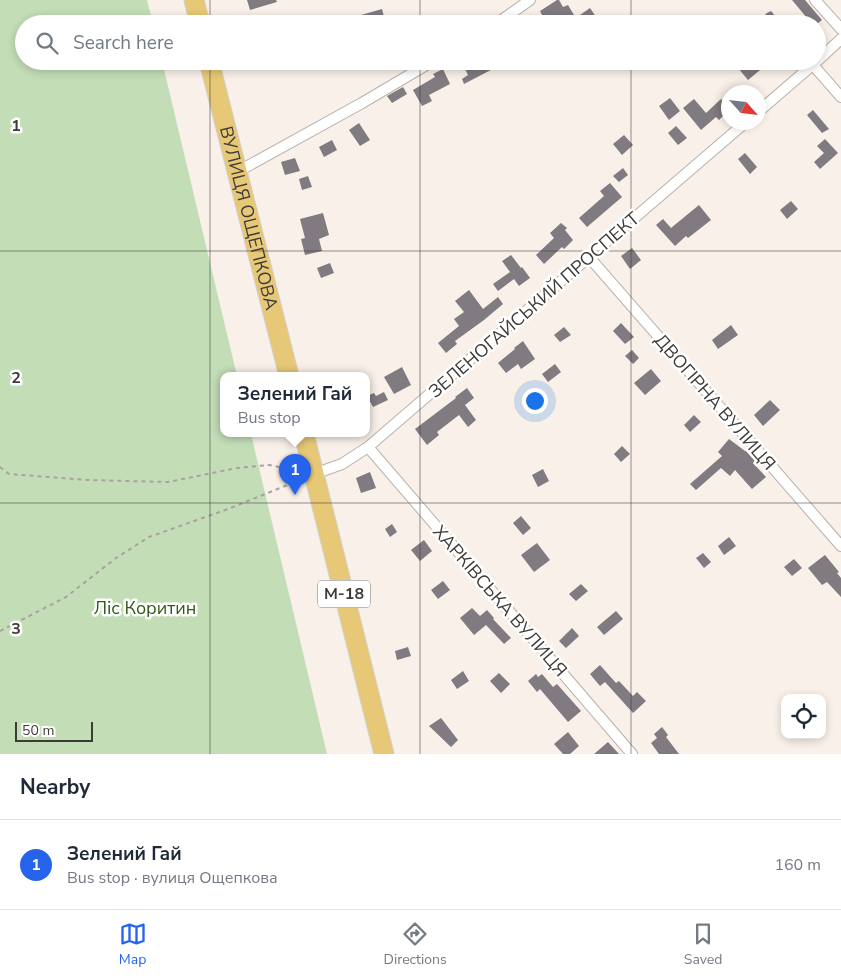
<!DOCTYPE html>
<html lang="en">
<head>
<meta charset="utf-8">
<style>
	:root { --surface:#fff; --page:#f6f6f7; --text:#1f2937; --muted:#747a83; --line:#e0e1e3; --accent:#2563eb }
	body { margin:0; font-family:"Nunito Sans",sans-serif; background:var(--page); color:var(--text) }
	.controls { position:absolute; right:15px; bottom:15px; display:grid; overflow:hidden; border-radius:10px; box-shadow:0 2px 8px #0003 }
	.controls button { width:45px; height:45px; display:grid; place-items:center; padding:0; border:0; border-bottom:1px solid var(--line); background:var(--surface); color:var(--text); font:25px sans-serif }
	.compass { position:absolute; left:721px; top:85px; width:45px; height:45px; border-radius:50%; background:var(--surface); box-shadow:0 2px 8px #0003; rotate:117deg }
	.scale { position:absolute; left:15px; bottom:12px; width:78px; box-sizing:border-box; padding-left:5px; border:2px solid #3e3a37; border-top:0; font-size:14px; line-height:18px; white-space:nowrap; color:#3e3a37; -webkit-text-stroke:4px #fff; paint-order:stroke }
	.you { position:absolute; left:534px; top:400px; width:18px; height:18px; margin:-12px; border:4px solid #fff; border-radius:50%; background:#1a73e8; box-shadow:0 0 0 8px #1a73e833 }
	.badge { display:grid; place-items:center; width:32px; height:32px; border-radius:50%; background:var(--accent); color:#fff; font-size:16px; font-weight:700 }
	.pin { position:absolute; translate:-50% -41px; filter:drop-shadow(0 1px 2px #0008) }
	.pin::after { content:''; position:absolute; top:26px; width:18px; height:15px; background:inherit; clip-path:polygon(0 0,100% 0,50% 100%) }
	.popup { position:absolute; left:220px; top:372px; width:150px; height:65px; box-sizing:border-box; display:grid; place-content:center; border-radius:10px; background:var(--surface); filter:drop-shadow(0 1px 4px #0005); font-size:16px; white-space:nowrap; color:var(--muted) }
	.popup b { font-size:19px; color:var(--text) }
	.popup::after { content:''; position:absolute; left:50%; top:100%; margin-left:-10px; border:10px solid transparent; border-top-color:var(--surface) }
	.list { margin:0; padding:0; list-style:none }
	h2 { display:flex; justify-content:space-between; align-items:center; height:65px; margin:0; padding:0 20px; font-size:21px }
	h2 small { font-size:16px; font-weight:400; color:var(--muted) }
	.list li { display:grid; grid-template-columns:32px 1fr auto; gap:15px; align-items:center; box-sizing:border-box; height:90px; padding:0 20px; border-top:1px solid var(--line) }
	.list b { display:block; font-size:19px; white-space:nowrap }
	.list p { margin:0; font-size:16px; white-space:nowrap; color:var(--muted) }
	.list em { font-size:16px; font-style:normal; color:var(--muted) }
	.icon { flex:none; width:28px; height:28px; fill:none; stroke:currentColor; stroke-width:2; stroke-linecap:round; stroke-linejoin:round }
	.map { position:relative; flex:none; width:841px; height:754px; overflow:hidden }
	.search { position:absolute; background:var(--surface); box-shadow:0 2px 8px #0003; left:15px; right:15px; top:15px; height:55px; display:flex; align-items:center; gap:12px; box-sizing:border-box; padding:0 18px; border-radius:28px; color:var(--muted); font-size:19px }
	.sheet { height:155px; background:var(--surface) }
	nav { display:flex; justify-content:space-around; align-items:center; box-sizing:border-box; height:70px; border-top:1px solid var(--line); background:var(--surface); font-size:14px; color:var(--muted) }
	nav a { display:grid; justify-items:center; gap:2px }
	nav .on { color:var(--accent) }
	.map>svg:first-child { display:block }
	.green { fill:#c3ddb7 }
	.building { fill:#807a81 }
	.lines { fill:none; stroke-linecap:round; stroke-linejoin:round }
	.street-casing { stroke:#bab1ab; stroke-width:12 }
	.highway-casing { stroke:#d1d0cf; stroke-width:21 }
	.path { stroke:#a9a29d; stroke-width:2; stroke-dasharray:4 4; stroke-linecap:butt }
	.street { stroke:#fff; stroke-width:10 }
	.highway { stroke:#e7c876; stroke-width:19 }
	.grid { fill:none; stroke:#3e3a37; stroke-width:1; stroke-opacity:0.55 }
	.labels { text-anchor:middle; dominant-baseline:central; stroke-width:5; stroke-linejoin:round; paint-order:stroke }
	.shield { fill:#fff; stroke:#787573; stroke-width:1 }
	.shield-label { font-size:16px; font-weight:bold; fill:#3e3a37 }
	.street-label { font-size:18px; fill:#3e3a37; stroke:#fff }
	.park-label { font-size:18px; fill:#305817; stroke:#fff }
	.grid-label { font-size:16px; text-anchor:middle; font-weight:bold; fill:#3e3a37; stroke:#fff; stroke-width:5; stroke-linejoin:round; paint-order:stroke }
</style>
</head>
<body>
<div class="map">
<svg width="841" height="754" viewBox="0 0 841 754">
	<rect width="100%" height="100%" fill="#f9f0e9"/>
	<path class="green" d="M0,0H147L153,24H24V61H162L237,376H224V434H251L327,754H0Z"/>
	<path class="building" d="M247,0H276L277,2L250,10Z
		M557,0H559L563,7L568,5L574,15L558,24H532L543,17L540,11Z
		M792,0H805L822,20L817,24H799L807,18Z
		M590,8L601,24H567Z
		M382,9L386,24H363L361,15Z
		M771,11L782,24H755L767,13Z
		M461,61H475L478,68L488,61H508L464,84L462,79L468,75Z
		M747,61H771L748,80L738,68Z
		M443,69L450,84L429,95L432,101L422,106L413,90L435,77L433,74Z
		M403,87L407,94L392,103L387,96Z
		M670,98L680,111L669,120L659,106Z
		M694,99L706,113L721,99L728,107V111L719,120L716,117L701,130L683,108Z
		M813,110L829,129L822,133L807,115Z
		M359,123L370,140L360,146L349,130Z
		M676,126L687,138L678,145L668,133Z
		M624,135L633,145L622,155L613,144Z
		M825,139L838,153L820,169L814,162L824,153L817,146Z
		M332,140L337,150L324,157L319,147Z
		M745,153L757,167L750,174L738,159Z
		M295,158L300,171L285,175L281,162Z
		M623,168L628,175L619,182L613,176Z
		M308,176L312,187L302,190L299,179Z
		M610,183L622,197L587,227L579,218L604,196L600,191Z
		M791,201L798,209L787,219L780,210Z
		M699,205L711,220L688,238L686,236L675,246L656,225L663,219L671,228Z
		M323,213L329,235L319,239L322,251L305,255L301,239L305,238L300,219Z
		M561,223L567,228L565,230L573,240L564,249L562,247L544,264L536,255L554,238L550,233Z
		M632,248L641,260L630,269L621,256Z
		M511,255L521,268L522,267L530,278L519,286L514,279L498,291L493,284L510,272L502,261Z
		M330,263L334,273L321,278L317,268Z
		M469,290L483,309L498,297L503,304L484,320L455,341L457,344L446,353L438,343L459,326L454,319L464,312L455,301Z
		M621,323L634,337L625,344L613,331Z
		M731,325L738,335L718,349L712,340Z
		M564,327L571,335L560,342L554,335Z
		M523,341L535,359L521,369L518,364L506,373L498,363L515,349L514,348Z
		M632,350L639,358L633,364L625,356Z
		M555,364L561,372L548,382L542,374Z
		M402,367L411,385L394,394L384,377Z
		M651,369L661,381L645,395L634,383Z
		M467,388L474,398L465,405L476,420L468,427L459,415L437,432L439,435L427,445L415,429L456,398L455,397Z
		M384,392L388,400L373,407L367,396L374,393L376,396Z
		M770,400L780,410L763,426L754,415Z
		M694,415L701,422L690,432L684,425Z
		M729,439L745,451H746L755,461L753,463L766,477L752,489L735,470L730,476L721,468L696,490L690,484L722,456L718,452Z
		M622,446L630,454L621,462L614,454Z
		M543,469L549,481L538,487L532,475Z
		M370,472L376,488L361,493L356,478Z
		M521,516L531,528L523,535L513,523Z
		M392,524L397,532L390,537L385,529Z
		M729,537L736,546L724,555L718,546Z
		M424,540L432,551L420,561L411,550Z
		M537,543L550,560L534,572L521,555Z
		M703,553L711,562L704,568L696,558Z
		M825,555L839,572L837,573L841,578V597L827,582L822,585L808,568Z
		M794,559L802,568L792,576L784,567Z
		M443,581L450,590L438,599L431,590Z
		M581,584L588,591L576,601L569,594Z
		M472,608L480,616L487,610L494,618L493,619L511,638L504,644L486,625L474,635L460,618Z
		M616,611L623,619L604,635L597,627Z
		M572,628L579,636L566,648L559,641Z
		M408,647L411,656L397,660L395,651Z
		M600,665L616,683L619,681L633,696L637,692L646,701L633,713L605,682L600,686L590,674Z
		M463,671L469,681L457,689L451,680Z
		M499,673L510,684L501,693L490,681Z
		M536,674L538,677L542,674L553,687L557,684L581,711L568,722L540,689L537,692L528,681Z
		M441,718L458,740L451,747L429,726Z
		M662,727L668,735L666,737L679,754H659L651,743L657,738L654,734Z
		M568,732L579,746L570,754H563L554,744Z
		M608,742L619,754H594Z"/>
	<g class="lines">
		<defs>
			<path id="street" d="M815,0L841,29
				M496,24L530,0
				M817,61L841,39
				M813,65L841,97
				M758,112L817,61
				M237,172L362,103L433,61
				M589,257L841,546
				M368,447L632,754
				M314,474L342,464L368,447L746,122"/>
			<g id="highway">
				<path d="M194,0L200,24"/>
				<path id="s1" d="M209,61L289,376"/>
				<path d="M304,434L384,754"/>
			</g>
		</defs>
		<use href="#street" class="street-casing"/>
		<use href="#highway" class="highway-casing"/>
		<path class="path" d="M0,467L9,474L88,480L168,482L237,468L269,465L299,471
			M0,631L66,597L116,558L149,537L228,509L300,480"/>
		<use href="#street" class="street"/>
		<use href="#highway" class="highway"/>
	</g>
	<path class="grid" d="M210,0V24M420,0V24M631,0V24M210,61V754M420,61V754M631,61V754M0,251H841M0,503H841"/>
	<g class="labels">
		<rect class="shield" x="318" y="580.5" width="52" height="27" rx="4"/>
		<g class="shield-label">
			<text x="344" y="594">М-18</text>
		</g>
		<g class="street-label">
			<text stroke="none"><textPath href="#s1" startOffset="162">ВУЛИЦЯ ОЩЕПКОВА</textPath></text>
			<text transform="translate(534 305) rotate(-41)">ЗЕЛЕНОГАЙСЬКИЙ ПРОСПЕКТ</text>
			<text transform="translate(715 402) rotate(49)">ДВОГІРНА ВУЛИЦЯ</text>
			<text transform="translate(500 601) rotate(49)">ХАРКІВСЬКА ВУЛИЦЯ</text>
		</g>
		<g class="park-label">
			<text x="145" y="608">Ліс Коритин</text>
		</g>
	</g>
	<g class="grid-label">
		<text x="16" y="131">1</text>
		<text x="16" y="383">2</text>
		<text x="16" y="634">3</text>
	</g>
</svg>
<div class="controls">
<button><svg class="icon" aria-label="locate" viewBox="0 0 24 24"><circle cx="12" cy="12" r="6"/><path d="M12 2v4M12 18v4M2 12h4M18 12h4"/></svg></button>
</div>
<svg class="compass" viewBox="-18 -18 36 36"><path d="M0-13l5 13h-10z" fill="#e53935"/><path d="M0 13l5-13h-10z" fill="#747a83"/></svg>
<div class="scale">50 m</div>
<div class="you"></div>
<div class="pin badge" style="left:295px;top:495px">1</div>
<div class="popup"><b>Зелений Гай</b>Bus stop</div>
<div class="search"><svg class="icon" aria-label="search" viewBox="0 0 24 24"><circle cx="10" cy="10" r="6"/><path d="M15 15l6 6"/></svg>Search here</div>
</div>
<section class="sheet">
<h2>Nearby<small></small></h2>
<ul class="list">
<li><span class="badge">1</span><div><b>Зелений Гай</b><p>Bus stop · вулиця Ощепкова</p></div><em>160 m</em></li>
</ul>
</section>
<nav>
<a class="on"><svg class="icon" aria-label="map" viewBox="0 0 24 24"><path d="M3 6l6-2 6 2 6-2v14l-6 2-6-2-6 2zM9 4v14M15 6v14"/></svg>Map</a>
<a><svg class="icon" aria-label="directions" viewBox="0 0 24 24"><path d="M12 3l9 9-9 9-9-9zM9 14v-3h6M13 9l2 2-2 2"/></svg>Directions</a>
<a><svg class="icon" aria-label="saved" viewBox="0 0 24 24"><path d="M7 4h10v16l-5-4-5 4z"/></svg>Saved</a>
</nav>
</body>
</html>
